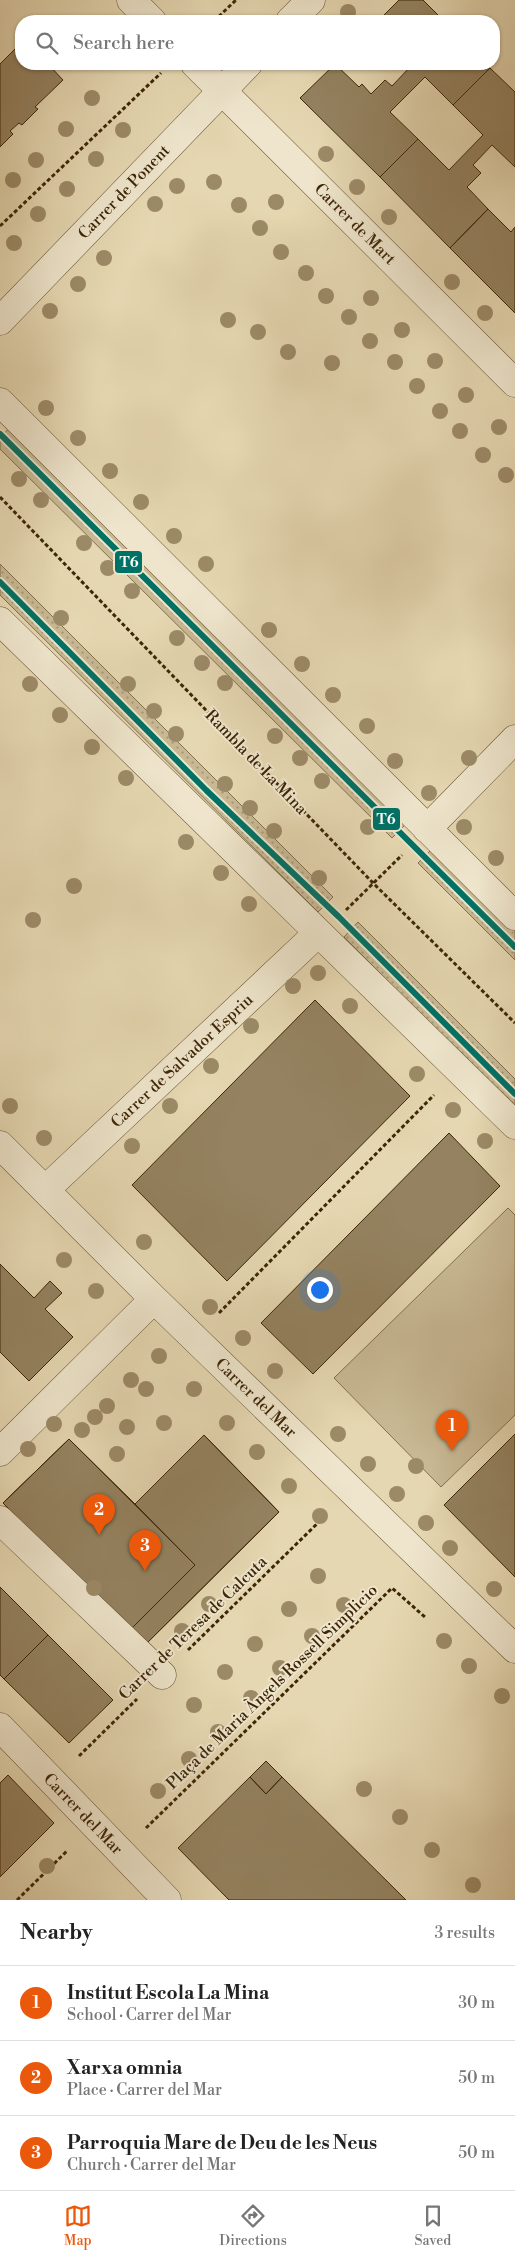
<!DOCTYPE html>
<html lang="en">
<head>
<meta charset="utf-8">
<style>
	:root { --surface:#fff; --page:#f2f2f2; --text:#222; --muted:#767676; --line:#e0e0e0; --accent:#ea580c }
	body { margin:0; font-family:"Libre Bodoni",serif; background:var(--page); color:var(--text) }
	.you { position:absolute; left:319px; top:1289px; width:18px; height:18px; margin:-12px; border:4px solid #fff; border-radius:50%; background:#1a73e8; box-shadow:0 0 0 8px #1a73e833 }
	.badge { display:grid; place-items:center; width:32px; height:32px; border-radius:50%; background:var(--accent); color:#fff; font-size:16px; font-weight:700 }
	.pin { position:absolute; translate:-50% -41px; filter:drop-shadow(0 1px 2px #0008) }
	.pin::after { content:''; position:absolute; top:26px; width:18px; height:15px; background:inherit; clip-path:polygon(0 0,100% 0,50% 100%) }
	.list { margin:0; padding:0; list-style:none }
	h2 { display:flex; justify-content:space-between; align-items:center; height:65px; margin:0; padding:0 20px; font-size:21px }
	h2 small { font-size:16px; font-weight:400; color:var(--muted) }
	.list li { display:grid; grid-template-columns:32px 1fr auto; gap:15px; align-items:center; box-sizing:border-box; height:75px; padding:0 20px; border-top:1px solid var(--line) }
	.list b { display:block; font-size:19px; white-space:nowrap }
	.list p { margin:0; font-size:16px; white-space:nowrap; color:var(--muted) }
	.list em { font-size:16px; font-style:normal; color:var(--muted) }
	.icon { flex:none; width:28px; height:28px; fill:none; stroke:currentColor; stroke-width:2; stroke-linecap:round; stroke-linejoin:round }
	.map { position:relative; flex:none; width:515px; height:1900px; overflow:hidden }
	.search { position:absolute; background:var(--surface); box-shadow:0 1px 4px #0004; left:15px; right:15px; top:15px; height:55px; display:flex; align-items:center; gap:12px; box-sizing:border-box; padding:0 18px; border-radius:20px; color:var(--muted); font-size:19px }
	.sheet { height:290px; background:var(--surface) }
	nav { display:flex; justify-content:space-around; align-items:center; box-sizing:border-box; height:70px; border-top:1px solid var(--line); background:var(--surface); font-size:14px; color:var(--muted) }
	nav a { display:grid; justify-items:center; gap:2px }
	nav .on { color:var(--accent) }
	.map>svg:first-child { display:block }
	.grass { fill:url(#grass-dots); stroke:#82704e }
	.green { fill:#c8b994; stroke:#82704e }
	.building { fill:#948260; stroke:#3d2608 }
	.lines { fill:none; stroke-linecap:round; stroke-linejoin:round }
	.minor-casing { stroke:#675232; stroke-width:29 }
	.path { stroke:#3d2608; stroke-width:3; stroke-dasharray:4 2.5; stroke-linecap:butt }
	.minor { stroke:#eee5cc; stroke-width:28 }
	.tram-1-casing { stroke:#eee5cc; stroke-width:10 }
	.tram-1 { stroke:#007165; stroke-width:6 }
	.tree { fill:#9c8a67 }
	.labels { text-anchor:middle; dominant-baseline:central; stroke-width:4; stroke-linejoin:round; paint-order:stroke }
	.street-label { font-size:16px; fill:#3d2608; stroke:#eee5cc }
	.line-badge { stroke:#eee5cc; stroke-width:2 }
	.badge-label { font-size:14px; text-anchor:middle; font-weight:bold; fill:#fff }
</style>
</head>
<body>
<div class="map">
<svg width="515" height="1900" viewBox="0 0 515 1900">
	<defs>
		<pattern id="grass-dots" width="8" height="8" patternUnits="userSpaceOnUse" patternTransform="scale(1.25)"><rect width="8" height="8" fill="#c8b994"/><path d="M2 2h.1M6 6h.1" fill="none" stroke="#a49677" stroke-width="1.8" stroke-linecap="round"/></pattern>
	</defs>
	<rect width="100%" height="100%" fill="#e5d7b1"/>
	<filter id="stains"><feTurbulence type="fractalNoise" baseFrequency=".004" numOctaves="4"/><feColorMatrix values="0 0 0 0 .2 0 0 0 0 .09 0 0 0 0 .02 0 0 0 .5 -.17"/></filter>
	<radialGradient id="worn" r=".72"><stop offset=".6" stop-color="#630" stop-opacity="0"/><stop offset="1" stop-color="#630" stop-opacity=".3"/></radialGradient>
	<path class="grass" d="M10,427L407,823L392,838L0,449V438Z
		M0,564L333,897L318,912L0,595Z
		M433,848L515,930V960L418,863Z
		M358,922L515,1079V1108L344,937Z"/>
	<path class="green" d="M508,1208L515,1215V1415L441,1487L334,1378Z"/>
	<path class="building" d="M399,0H423L444,21H378Z
		M16,48L21,54V64H48L63,80L35,107L38,109L22,125L19,123L10,131L13,134L0,147V64Z
		M335,64L359,87L362,84L371,94L385,80L392,86L411,66L409,64H486L490,68L453,105L425,77L390,112L418,139L380,177L300,98Z
		M490,68L515,92V167L492,145L473,165L481,173L467,187L488,209L450,248L380,177L418,139L449,170L483,135L453,105Z
		M488,209L511,232L515,227V313L450,248Z
		M315,1000L410,1096L227,1281L132,1185Z
		M449,1133L500,1186L313,1374L261,1323Z
		M0,1264L34,1298L50,1281L62,1293L45,1309L73,1337L29,1381L0,1352Z
		M515,1434V1577L444,1505Z
		M204,1435L279,1512L144,1646L129,1631L195,1565L135,1504Z
		M204,1435L279,1512L144,1646L3,1503L69,1439L135,1504Z
		M69,1439L195,1565L129,1631L3,1503Z
		M0,1587L48,1635L4,1679L0,1675Z
		M48,1635L113,1700L69,1743L4,1679Z
		M266,1761L282,1777L266,1794L250,1777Z
		M8,1775L54,1823L0,1877V1783Z
		M250,1777L266,1794L282,1777L406,1900H229L178,1848Z"/>
	<g class="lines">
		<defs>
			<path id="minor" d="M131,0L152,21
				M290,21L311,0
				M195,64L515,383
				M0,321L248,64
				M0,402L515,916
				M0,621L515,1125
				M427,829L515,739
				M0,1145L154,1299L515,1649
				M45,1190L318,933
				M0,1452L154,1299
				M0,1520L162,1675
				M0,1727L167,1900"/>
		</defs>
		<use href="#minor" class="minor-casing"/>
		<path class="path" d="M214,21L236,0
			M0,226L161,73
			M0,497L374,884L515,1023
			M346,910L402,855
			M219,1313L434,1095
			M188,1650L325,1516
			M79,1756L137,1699
			M146,1828L392,1588L426,1618
			M17,1900L68,1850"/>
		<use href="#minor" class="minor"/>
		<defs>
			<path id="tram-1" d="M0,434L515,947
				M0,582L206,790L339,917L515,1094"/>
		</defs>
		<use href="#tram-1" class="tram-1-casing"/>
		<use href="#tram-1" class="tram-1"/>
	</g>
	<g class="tree">
		<circle cx="348" cy="12" r="8"/>
		<circle cx="92" cy="98" r="8"/>
		<circle cx="66" cy="129" r="8"/>
		<circle cx="123" cy="130" r="8"/>
		<circle cx="326" cy="154" r="8"/>
		<circle cx="96" cy="159" r="8"/>
		<circle cx="36" cy="160" r="8"/>
		<circle cx="13" cy="180" r="8"/>
		<circle cx="214" cy="182" r="8"/>
		<circle cx="177" cy="186" r="8"/>
		<circle cx="357" cy="187" r="8"/>
		<circle cx="67" cy="189" r="8"/>
		<circle cx="276" cy="202" r="8"/>
		<circle cx="155" cy="204" r="8"/>
		<circle cx="239" cy="205" r="8"/>
		<circle cx="38" cy="214" r="8"/>
		<circle cx="389" cy="217" r="8"/>
		<circle cx="260" cy="228" r="8"/>
		<circle cx="14" cy="243" r="8"/>
		<circle cx="281" cy="252" r="8"/>
		<circle cx="104" cy="258" r="8"/>
		<circle cx="306" cy="273" r="8"/>
		<circle cx="452" cy="282" r="8"/>
		<circle cx="78" cy="284" r="8"/>
		<circle cx="326" cy="296" r="8"/>
		<circle cx="371" cy="298" r="8"/>
		<circle cx="50" cy="311" r="8"/>
		<circle cx="485" cy="313" r="8"/>
		<circle cx="349" cy="317" r="8"/>
		<circle cx="228" cy="320" r="8"/>
		<circle cx="402" cy="330" r="8"/>
		<circle cx="258" cy="332" r="8"/>
		<circle cx="370" cy="341" r="8"/>
		<circle cx="288" cy="352" r="8"/>
		<circle cx="435" cy="361" r="8"/>
		<circle cx="395" cy="362" r="8"/>
		<circle cx="332" cy="363" r="8"/>
		<circle cx="417" cy="386" r="8"/>
		<circle cx="466" cy="395" r="8"/>
		<circle cx="46" cy="408" r="8"/>
		<circle cx="440" cy="411" r="8"/>
		<circle cx="499" cy="427" r="8"/>
		<circle cx="460" cy="431" r="8"/>
		<circle cx="78" cy="438" r="8"/>
		<circle cx="483" cy="455" r="8"/>
		<circle cx="110" cy="471" r="8"/>
		<circle cx="506" cy="475" r="8"/>
		<circle cx="19" cy="479" r="8"/>
		<circle cx="41" cy="500" r="8"/>
		<circle cx="141" cy="502" r="8"/>
		<circle cx="174" cy="536" r="8"/>
		<circle cx="84" cy="543" r="8"/>
		<circle cx="206" cy="564" r="8"/>
		<circle cx="108" cy="568" r="8"/>
		<circle cx="132" cy="591" r="8"/>
		<circle cx="61" cy="618" r="8"/>
		<circle cx="269" cy="630" r="8"/>
		<circle cx="177" cy="638" r="8"/>
		<circle cx="202" cy="663" r="8"/>
		<circle cx="302" cy="664" r="8"/>
		<circle cx="225" cy="683" r="8"/>
		<circle cx="30" cy="684" r="8"/>
		<circle cx="128" cy="684" r="8"/>
		<circle cx="333" cy="695" r="8"/>
		<circle cx="154" cy="711" r="8"/>
		<circle cx="60" cy="715" r="8"/>
		<circle cx="367" cy="726" r="8"/>
		<circle cx="176" cy="734" r="8"/>
		<circle cx="275" cy="736" r="8"/>
		<circle cx="92" cy="747" r="8"/>
		<circle cx="300" cy="758" r="8"/>
		<circle cx="469" cy="758" r="8"/>
		<circle cx="395" cy="761" r="8"/>
		<circle cx="126" cy="778" r="8"/>
		<circle cx="322" cy="781" r="8"/>
		<circle cx="225" cy="784" r="8"/>
		<circle cx="429" cy="793" r="8"/>
		<circle cx="250" cy="808" r="8"/>
		<circle cx="368" cy="827" r="8"/>
		<circle cx="464" cy="827" r="8"/>
		<circle cx="274" cy="831" r="8"/>
		<circle cx="186" cy="842" r="8"/>
		<circle cx="496" cy="858" r="8"/>
		<circle cx="221" cy="873" r="8"/>
		<circle cx="319" cy="878" r="8"/>
		<circle cx="74" cy="886" r="8"/>
		<circle cx="249" cy="904" r="8"/>
		<circle cx="33" cy="920" r="8"/>
		<circle cx="318" cy="973" r="8"/>
		<circle cx="293" cy="986" r="8"/>
		<circle cx="350" cy="1006" r="8"/>
		<circle cx="251" cy="1026" r="8"/>
		<circle cx="211" cy="1066" r="8"/>
		<circle cx="417" cy="1074" r="8"/>
		<circle cx="10" cy="1106" r="8"/>
		<circle cx="170" cy="1106" r="8"/>
		<circle cx="453" cy="1110" r="8"/>
		<circle cx="44" cy="1138" r="8"/>
		<circle cx="485" cy="1141" r="8"/>
		<circle cx="132" cy="1146" r="8"/>
		<circle cx="144" cy="1242" r="8"/>
		<circle cx="64" cy="1260" r="8"/>
		<circle cx="96" cy="1291" r="8"/>
		<circle cx="210" cy="1307" r="8"/>
		<circle cx="243" cy="1338" r="8"/>
		<circle cx="159" cy="1356" r="8"/>
		<circle cx="275" cy="1371" r="8"/>
		<circle cx="131" cy="1380" r="8"/>
		<circle cx="146" cy="1389" r="8"/>
		<circle cx="194" cy="1389" r="8"/>
		<circle cx="107" cy="1406" r="8"/>
		<circle cx="95" cy="1417" r="8"/>
		<circle cx="164" cy="1423" r="8"/>
		<circle cx="227" cy="1423" r="8"/>
		<circle cx="54" cy="1424" r="8"/>
		<circle cx="127" cy="1427" r="8"/>
		<circle cx="82" cy="1430" r="8"/>
		<circle cx="338" cy="1434" r="8"/>
		<circle cx="28" cy="1449" r="8"/>
		<circle cx="257" cy="1452" r="8"/>
		<circle cx="117" cy="1454" r="8"/>
		<circle cx="368" cy="1464" r="8"/>
		<circle cx="416" cy="1466" r="8"/>
		<circle cx="289" cy="1486" r="8"/>
		<circle cx="397" cy="1494" r="8"/>
		<circle cx="320" cy="1516" r="8"/>
		<circle cx="426" cy="1523" r="8"/>
		<circle cx="450" cy="1548" r="8"/>
		<circle cx="318" cy="1576" r="8"/>
		<circle cx="94" cy="1588" r="8"/>
		<circle cx="494" cy="1589" r="8"/>
		<circle cx="209" cy="1604" r="8"/>
		<circle cx="344" cy="1605" r="8"/>
		<circle cx="289" cy="1609" r="8"/>
		<circle cx="182" cy="1631" r="8"/>
		<circle cx="312" cy="1636" r="8"/>
		<circle cx="444" cy="1641" r="8"/>
		<circle cx="255" cy="1644" r="8"/>
		<circle cx="469" cy="1666" r="8"/>
		<circle cx="280" cy="1668" r="8"/>
		<circle cx="225" cy="1672" r="8"/>
		<circle cx="502" cy="1696" r="8"/>
		<circle cx="251" cy="1698" r="8"/>
		<circle cx="194" cy="1705" r="8"/>
		<circle cx="218" cy="1732" r="8"/>
		<circle cx="189" cy="1759" r="8"/>
		<circle cx="364" cy="1789" r="8"/>
		<circle cx="158" cy="1791" r="8"/>
		<circle cx="400" cy="1817" r="8"/>
		<circle cx="432" cy="1850" r="8"/>
		<circle cx="47" cy="1866" r="8"/>
		<circle cx="473" cy="1885" r="8"/>
	</g>
	<g class="labels">
		<g class="street-label">
			<text transform="translate(124 192) rotate(-46)">Carrer de Ponent</text>
			<text transform="translate(355 224) rotate(45)">Carrer de Mart</text>
			<text transform="translate(256 762) rotate(46)">Rambla de La Mina</text>
			<text transform="translate(182 1061) rotate(-43)">Carrer de Salvador Espriu</text>
			<text transform="translate(256 1398) rotate(44)">Carrer del Mar</text>
			<text transform="translate(193 1628) rotate(-44)">Carrer de Teresa de Calcuta</text>
			<text transform="translate(272 1687) rotate(-44)">Plaça de Maria Àngels Rossell Simplicio</text>
			<text transform="translate(83 1814) rotate(46)">Carrer del Mar</text>
		</g>
	</g>
	<g class="line-badge">
		<rect x="114" y="550" width="29" height="24" rx="5" fill="#007165"/>
		<rect x="372" y="807" width="29" height="24" rx="5" fill="#007165"/>
	</g>
	<g class="badge-label">
		<text x="129" y="567">T6</text>
		<text x="386" y="824">T6</text>
	</g>
	<rect width="100%" height="100%" filter="url(#stains)"/>
	<rect width="100%" height="100%" fill="url(#worn)"/>
</svg>
<div class="you"></div>
<div class="pin badge" style="left:452px;top:1451px">1</div>
<div class="pin badge" style="left:99px;top:1535px">2</div>
<div class="pin badge" style="left:145px;top:1571px">3</div>
<div class="search"><svg class="icon" aria-label="search" viewBox="0 0 24 24"><circle cx="10" cy="10" r="6"/><path d="M15 15l6 6"/></svg>Search here</div>
</div>
<section class="sheet">
<h2>Nearby<small>3 results</small></h2>
<ul class="list">
<li><span class="badge">1</span><div><b>Institut Escola La Mina</b><p>School · Carrer del Mar</p></div><em>30 m</em></li>
<li><span class="badge">2</span><div><b>Xarxa omnia</b><p>Place · Carrer del Mar</p></div><em>50 m</em></li>
<li><span class="badge">3</span><div><b>Parroquia Mare de Deu de les Neus</b><p>Church · Carrer del Mar</p></div><em>50 m</em></li>
</ul>
</section>
<nav>
<a class="on"><svg class="icon" aria-label="map" viewBox="0 0 24 24"><path d="M3 6l6-2 6 2 6-2v14l-6 2-6-2-6 2zM9 4v14M15 6v14"/></svg>Map</a>
<a><svg class="icon" aria-label="directions" viewBox="0 0 24 24"><path d="M12 3l9 9-9 9-9-9zM9 14v-3h6M13 9l2 2-2 2"/></svg>Directions</a>
<a><svg class="icon" aria-label="saved" viewBox="0 0 24 24"><path d="M7 4h10v16l-5-4-5 4z"/></svg>Saved</a>
</nav>
</body>
</html>
